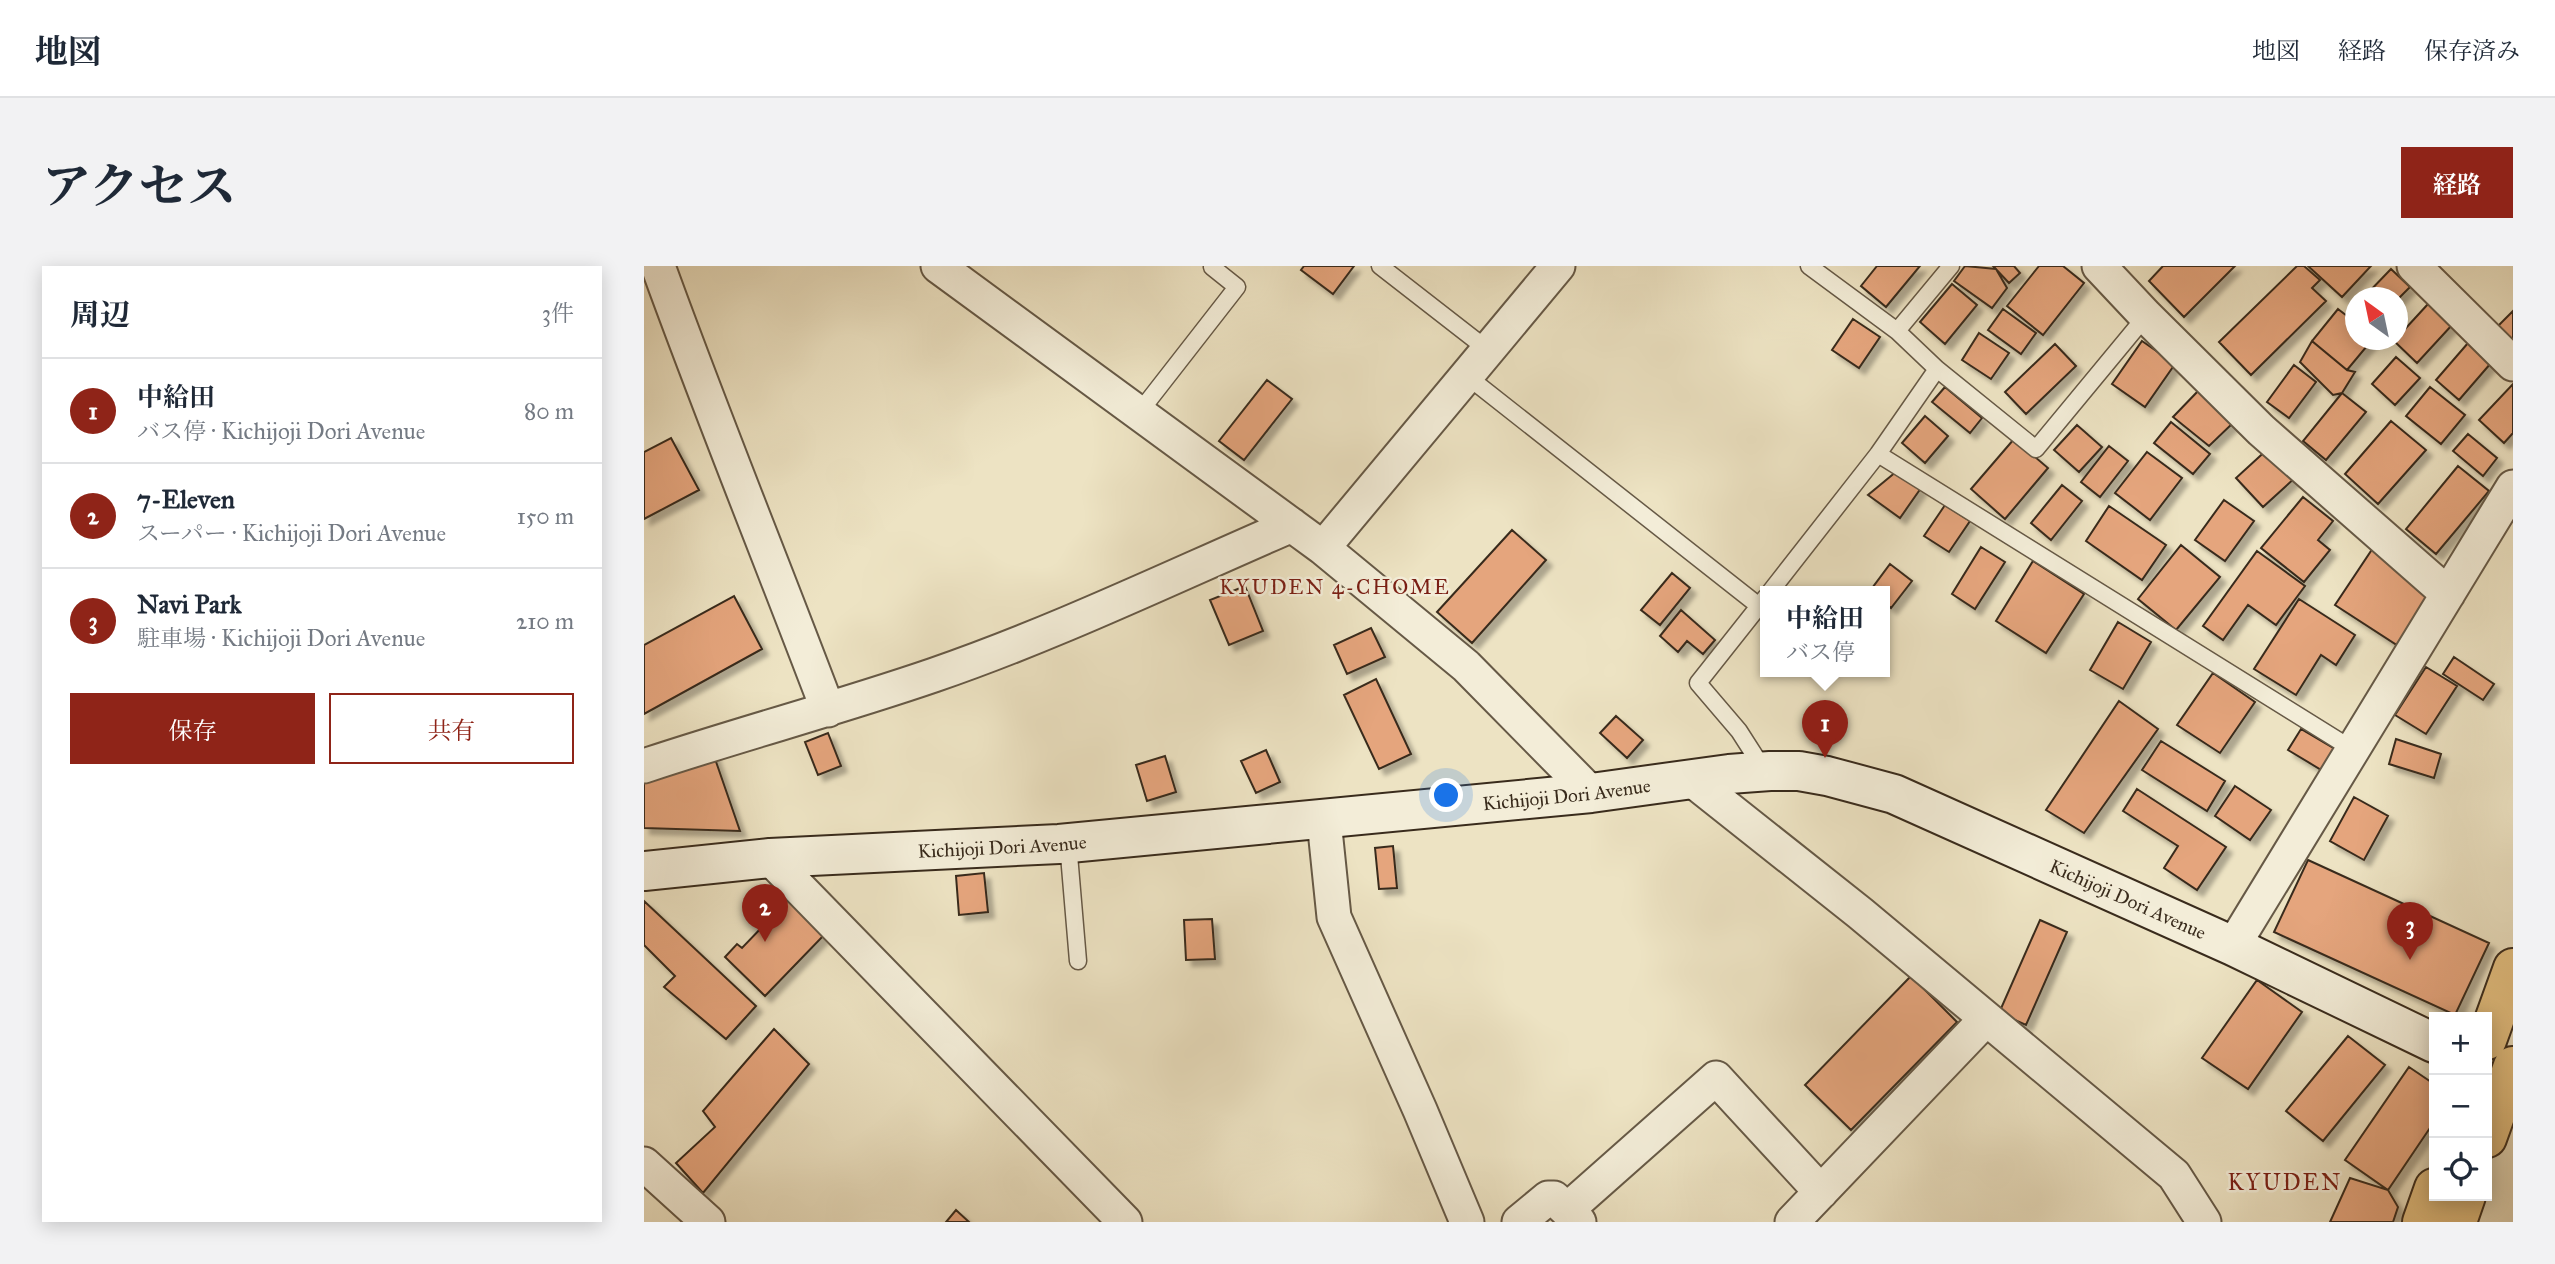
<!DOCTYPE html>
<html lang="ja">
<head>
<meta charset="utf-8">
<style>
	:root { --surface:#fff; --page:#f2f2f3; --text:#1f2937; --muted:#747a83; --line:#e0e1e3; --accent:#8f2418 }
	body { margin:0; font-family:"IM FELL Great Primer","Noto Serif JP",serif; background:var(--page); color:var(--text) }
	.controls { position:absolute; right:21px; bottom:21px; display:grid; overflow:hidden; border-radius:0px; box-shadow:0 4px 18px #0003 }
	.controls button { width:63px; height:63px; display:grid; place-items:center; padding:0; border:0; border-bottom:2px solid var(--line); background:var(--surface); color:var(--text); font:35px sans-serif }
	.compass { position:absolute; left:1701px; top:21px; width:63px; height:63px; border-radius:50%; background:var(--surface); box-shadow:0 4px 18px #0003; rotate:327deg }
	.you { position:absolute; left:803px; top:530px; width:24px; height:24px; margin:-18px; border:5px solid #fff; border-radius:50%; background:#1a73e8; box-shadow:0 0 0 10px #1a73e833 }
	.badge { display:grid; place-items:center; width:46px; height:46px; border-radius:50%; background:var(--accent); color:#fff; font-size:23px; font-weight:700 }
	.pin { position:absolute; translate:-50% -58px; filter:drop-shadow(0 2px 4px #0008) }
	.pin::after { content:''; position:absolute; top:37px; width:24px; height:21px; background:inherit; clip-path:polygon(0 0,100% 0,50% 100%) }
	.popup { position:absolute; left:1116px; top:320px; width:130px; height:91px; box-sizing:border-box; display:grid; place-content:center; border-radius:0px; background:var(--surface); filter:drop-shadow(0 2px 5px #0005); font-size:23px; white-space:nowrap; color:var(--muted) }
	.popup b { font-size:26px; color:var(--text) }
	.popup::after { content:''; position:absolute; left:50%; top:100%; margin-left:-14px; border:14px solid transparent; border-top-color:var(--surface) }
	.list { margin:0; padding:0; list-style:none }
	h2 { display:flex; justify-content:space-between; align-items:center; height:91px; margin:0; padding:0 28px; font-size:30px }
	h2 small { font-size:23px; font-weight:400; color:var(--muted) }
	.list li { display:grid; grid-template-columns:46px 1fr auto; gap:21px; align-items:center; box-sizing:border-box; height:105px; padding:0 28px; border-top:2px solid var(--line) }
	.list b { display:block; font-size:26px; white-space:nowrap }
	.list p { margin:0; font-size:23px; white-space:nowrap; color:var(--muted) }
	.list em { font-size:23px; font-style:normal; color:var(--muted) }
	.actions { display:flex; gap:14px; padding:21px 28px }
	.actions a { flex:1; padding:16px 0; border:2px solid var(--accent); border-radius:0px; text-align:center; font-size:24px; color:var(--accent) }
	.actions .main { background:var(--accent); color:#fff }
	.icon { flex:none; width:38px; height:38px; fill:none; stroke:currentColor; stroke-width:2; stroke-linecap:round; stroke-linejoin:round }
	.map { position:relative; flex:none; width:1869px; height:956px; overflow:hidden; border-radius:0px }
	header { display:flex; align-items:center; gap:42px; box-sizing:border-box; height:98px; padding:0 35px; background:var(--surface); border-bottom:2px solid var(--line) }
	header strong { font-size:33px }
	nav { display:flex; gap:38px; margin-inline-start:auto; font-size:24px }
	.intro { display:flex; align-items:center; justify-content:space-between; box-sizing:border-box; height:168px; padding:0 42px }
	h1 { margin:0; font-size:49px }
	.button { padding:18px 32px; border-radius:0px; background:var(--accent); color:#fff; font-size:24px; font-weight:700 }
	main { display:flex; gap:42px; padding:0 42px }
	aside { flex:1; background:var(--surface); border-radius:0px; box-shadow:0 4px 18px #0003 }
	.map>svg:first-child { display:block }
	.building { fill:#e5a57d; stroke:#392b1c; stroke-width:2; filter:url(#shadow) }
	.lines { fill:none; stroke-linecap:round; stroke-linejoin:round }
	.service-casing { stroke:#665946; stroke-width:19 }
	.minor-casing { stroke:#665946; stroke-width:37 }
	.secondary-casing { stroke:#392b1c; stroke-width:42 }
	.trunk-casing { stroke:#392b1c; stroke-width:42 }
	.service { stroke:#f3edd8; stroke-width:16 }
	.minor { stroke:#f3edd8; stroke-width:33 }
	.secondary { stroke:#f3edd8; stroke-width:38 }
	.trunk { stroke:#e6c282; stroke-width:38 }
	.labels { text-anchor:middle; dominant-baseline:central; stroke-width:5; stroke-linejoin:round; paint-order:stroke }
	.street-label { font-size:19px; fill:#392b1c; stroke:#f3edd8 }
	.neighbourhood-label { font-size:21px; letter-spacing:2px; fill:#7a1f14; stroke:#f3edd8 }
	.quarter-label { font-size:23px; letter-spacing:2px; fill:#7a1f14; stroke:#f3edd8 }
</style>
</head>
<body>
<header>
<strong>地図</strong>
<nav><a>地図</a><a>経路</a><a>保存済み</a></nav>
</header>
<div class="intro"><h1>アクセス</h1><a class="button">経路</a></div>
<main>
<aside>
<h2>周辺<small>3件</small></h2>
<ul class="list">
<li><span class="badge">1</span><div><b>中給田</b><p>バス停 · Kichijoji Dori Avenue</p></div><em>80 m</em></li>
<li><span class="badge">2</span><div><b>7-Eleven</b><p>スーパー · Kichijoji Dori Avenue</p></div><em>150 m</em></li>
<li><span class="badge">3</span><div><b>Navi Park</b><p>駐車場 · Kichijoji Dori Avenue</p></div><em>210 m</em></li>
</ul>
<div class="actions"><a class="main">保存</a><a>共有</a></div>
</aside>
<div class="map">
<svg width="1869" height="956" viewBox="0 0 1869 956">
	<defs>
		<filter id="shadow"><feDropShadow dx="6" dy="6" stdDeviation="2" flood-color="#0004"/></filter>
	</defs>
	<rect width="100%" height="100%" fill="#ede3c3"/>
	<filter id="stains"><feTurbulence type="fractalNoise" baseFrequency=".00286" numOctaves="4"/><feColorMatrix values="0 0 0 0 .2 0 0 0 0 .09 0 0 0 0 .02 0 0 0 .5 -.17"/></filter>
	<radialGradient id="worn" r=".72"><stop offset=".6" stop-color="#630" stop-opacity="0"/><stop offset="1" stop-color="#630" stop-opacity=".3"/></radialGradient>
	<path class="building" d="M660,0H710L689,28L657,4Z
		M1233,0H1276L1242,41L1217,20Z
		M1321,0L1352,3L1363,22L1348,42L1310,15Z
		M1349,0H1370L1376,7L1365,17Z
		M1395,0H1419L1440,17L1399,69L1363,40Z
		M1519,0H1591L1540,51L1505,15Z
		M1653,0H1660L1676,14L1668,22L1682,35L1607,109L1575,76Z
		M1664,0H1727L1698,31Z
		M1747,3L1766,21L1754,33V32H1719Z
		M1308,18L1333,39L1301,78L1276,56Z
		M1784,38L1808,59L1773,97L1750,75Z
		M1359,43L1392,67L1377,88L1344,64Z
		M1694,43L1712,57V74H1728L1703,104L1668,75Z
		M1869,45V82L1850,64Z
		M1209,53L1236,71L1215,102L1188,84Z
		M1335,67L1365,87L1347,113L1318,94Z
		M1498,75L1531,98L1501,141L1468,118Z
		M1668,75L1703,104L1711,106L1698,127L1689,129L1656,96Z
		M1824,77L1847,97L1815,134L1792,114Z
		M1411,78L1432,100L1382,148L1361,126Z
		M1752,91L1776,112L1751,139L1728,118Z
		M1650,99L1672,116L1645,152L1623,136Z
		M623,114L648,133L600,194L575,175Z
		M1869,118V167L1860,177L1835,154Z
		M1301,121L1338,152L1326,167L1288,136Z
		M1786,121L1821,149L1797,178L1762,150Z
		M1556,123L1591,155L1565,180L1529,151Z
		M1698,127L1722,146L1682,194L1659,175Z
		M1281,150L1304,170L1281,197L1258,177Z
		M1747,155L1782,184L1734,238L1701,208Z
		M1527,156L1566,188L1549,208L1510,177Z
		M1433,159L1458,181L1435,206L1410,184Z
		M1824,168L1853,192L1839,210L1809,185Z
		M27,172L55,224L0,253V186Z
		M1370,173L1404,202L1361,253L1327,223Z
		M1465,180L1484,195L1456,231L1437,216Z
		M1626,181L1653,210L1619,241L1592,212Z
		M1503,186L1538,212L1506,254L1471,227Z
		M1814,200L1845,225L1792,288L1762,263Z
		M1253,205L1277,222L1256,252L1224,229Z
		M1418,219L1438,235L1407,274L1387,257Z
		M1659,231L1689,255L1674,274L1686,284L1660,316L1617,282Z
		M1580,234L1610,255L1581,295L1551,274Z
		M1301,239L1326,255L1305,286L1280,270Z
		M1465,240L1522,279L1498,314L1442,275Z
		M868,264L902,294L828,377L793,346Z
		M1537,279L1576,311L1532,364L1494,333Z
		M1337,281L1361,296L1331,343L1308,328Z
		M1729,282L1796,327L1759,383L1691,339Z
		M1613,285L1661,320L1632,359L1604,339L1579,374L1559,360Z
		M1389,295L1440,328L1402,387L1352,355Z
		M1246,298L1268,315L1247,342L1240,336V326L1226,325Z
		M1028,307L1046,322L1016,359L997,344Z
		M601,320L619,365L585,379L566,334Z
		M90,330L118,383L0,448V379Z
		M1655,333L1711,369L1692,399L1677,389L1652,429L1610,403Z
		M1037,344L1071,374L1059,388L1043,375L1034,386L1016,370Z
		M1474,356L1507,376L1479,423L1446,404Z
		M727,362L741,391L703,408L690,379Z
		M1810,391L1850,418L1839,434L1799,408Z
		M1782,401L1813,420L1782,468L1751,449Z
		M1569,407L1611,436L1576,487L1533,459Z
		M732,413L767,488L735,503L700,429Z
		M1475,435L1514,463L1440,567L1402,544Z
		M972,450L999,474L983,492L956,467Z
		M1657,463L1696,486L1684,508L1644,484Z
		M184,467L197,500L174,509L161,476Z
		M1752,473L1797,488L1790,512L1745,498Z
		M1517,475L1581,515L1563,545L1498,504Z
		M622,484L636,516L612,527L597,495Z
		M69,487L96,565L0,562V512Z
		M521,490L532,526L503,535L492,499Z
		M1591,520L1627,544L1606,574L1571,550Z
		M1493,523L1582,581L1553,624L1520,602L1534,580L1479,545Z
		M1710,531L1744,550L1720,594L1686,575Z
		M749,580L753,622L735,623L731,582Z
		M1664,594L1845,677L1811,749L1630,666Z
		M340,607L344,646L315,649L312,610Z
		M145,633L181,668L121,730L81,691L93,678L98,682Z
		M0,635L112,740L82,773L20,721L31,710L0,679Z
		M568,653L571,693L542,694L540,654Z
		M1396,654L1423,666L1382,759L1355,747Z
		M1267,710L1313,756L1207,864L1161,819Z
		M1613,714L1658,746L1604,823L1558,792Z
		M130,763L165,798L59,927L32,897L71,861L59,845Z
		M1704,770L1741,799L1679,875L1642,845Z
		M1765,801L1790,818V856L1744,924L1701,894Z
		M1706,912L1744,924L1754,941L1749,956H1686Z
		M312,944L325,956H302Z"/>
	<g class="lines">
		<defs>
			<path id="service" d="M736,0L844,84
				M1165,0L1253,65L1293,103L1392,183L1502,50
				M1253,65L1307,0
				M823,110L1115,340L1122,331
				M494,148L593,21L568,1
				M1234,188L1708,483
				M1126,326L1234,188L1293,103
				M1115,340L1054,417L1095,465L1120,504
				M424,577L434,695"/>
			<path id="minor" d="M14,0C68,149 128,296 184,444
				M294,0L679,282L822,400L947,527
				M1455,0L1502,50L1617,164L1804,328
				M1770,0L1869,98
				M679,282L914,0
				M0,500C96,468 194,442 290,409C412,367 530,310 648,259
				M1047,513L1216,647L1530,909L1560,956
				M680,554L690,651L776,844L823,956
				M126,592L481,956
				M1589,680L1869,221
				M0,898L64,956
				M924,943L1072,812L1177,926
				M875,956L904,932H910L935,956
				M1148,956L1341,754"/>
			<g id="secondary">
				<path id="s1" d="M0,605L126,592L415,578L947,527L1085,508L1126,505H1155L1183,510L1250,528L1589,680L1790,777"/>
			</g>
			<path id="trunk" d="M1843,774L1869,702
				M1843,872L1869,800
				M1778,956L1790,922
				M1813,956L1822,930"/>
		</defs>
		<use href="#service" class="service-casing"/>
		<use href="#minor" class="minor-casing"/>
		<use href="#secondary" class="secondary-casing"/>
		<use href="#trunk" class="trunk-casing"/>
		<use href="#service" class="service"/>
		<use href="#minor" class="minor"/>
		<use href="#secondary" class="secondary"/>
		<use href="#trunk" class="trunk"/>
	</g>
	<g class="labels">
		<g class="street-label">
			<text stroke="none"><textPath href="#s1" startOffset="926">Kichijoji Dori Avenue</textPath></text>
			<text stroke="none"><textPath href="#s1" startOffset="359">Kichijoji Dori Avenue</textPath></text>
			<text stroke="none"><textPath href="#s1" startOffset="1514">Kichijoji Dori Avenue</textPath></text>
		</g>
		<g class="neighbourhood-label">
			<text x="691" y="321">KYUDEN 4-CHOME</text>
		</g>
		<g class="quarter-label">
			<text x="1641" y="916">KYUDEN</text>
		</g>
	</g>
	<rect width="100%" height="100%" filter="url(#stains)"/>
	<rect width="100%" height="100%" fill="url(#worn)"/>
</svg>
<div class="controls">
<button>+</button>
<button>−</button>
<button><svg class="icon" aria-label="locate" viewBox="0 0 24 24"><circle cx="12" cy="12" r="6"/><path d="M12 2v4M12 18v4M2 12h4M18 12h4"/></svg></button>
</div>
<svg class="compass" viewBox="-18 -18 36 36"><path d="M0-13l5 13h-10z" fill="#e53935"/><path d="M0 13l5-13h-10z" fill="#747a83"/></svg>
<div class="you"></div>
<div class="pin badge" style="left:1181px;top:492px">1</div>
<div class="popup"><b>中給田</b>バス停</div>
<div class="pin badge" style="left:121px;top:676px">2</div>
<div class="pin badge" style="left:1766px;top:694px">3</div>
</div>
</main>
</body>
</html>
